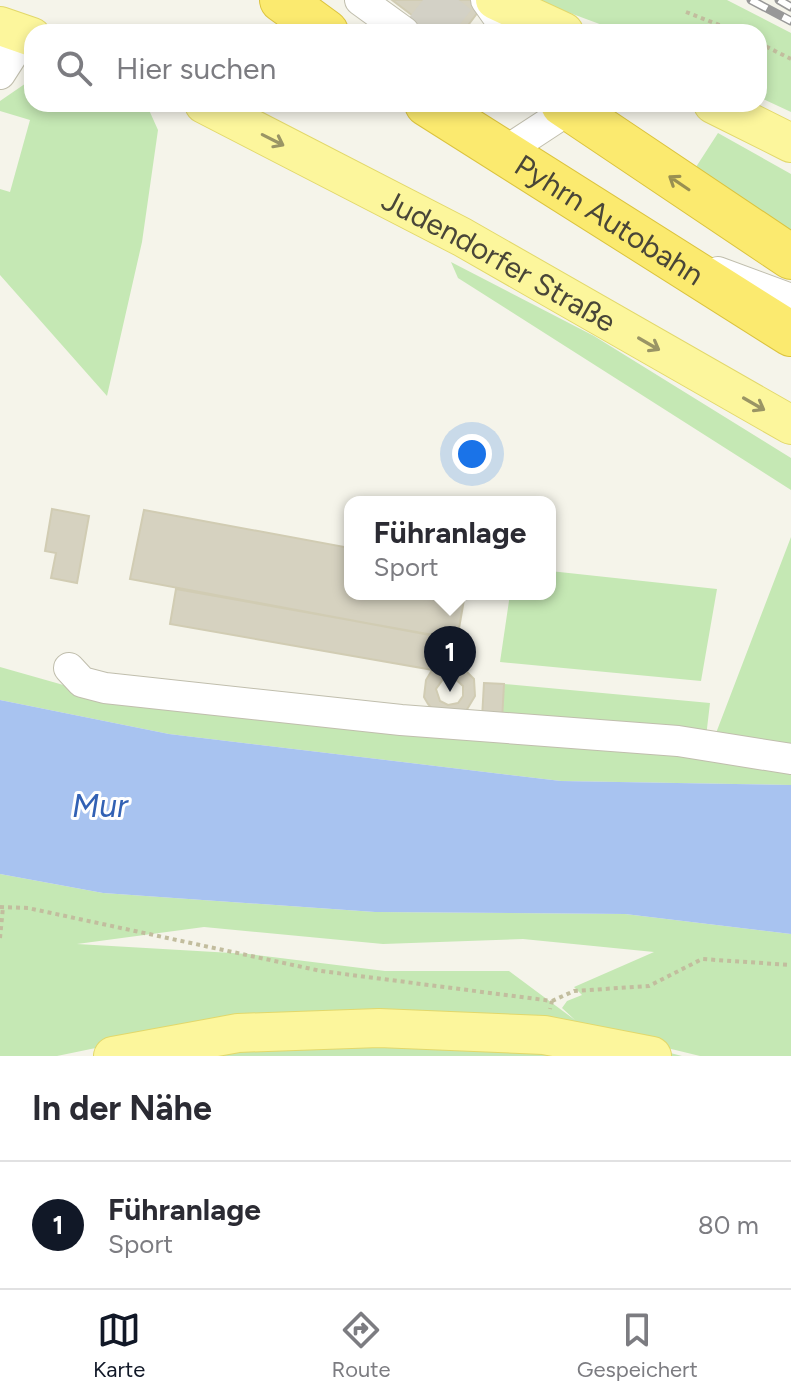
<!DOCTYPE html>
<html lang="de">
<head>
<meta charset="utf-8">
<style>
	:root { --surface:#fff; --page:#f7f7f7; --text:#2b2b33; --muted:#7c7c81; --line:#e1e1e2; --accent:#111827 }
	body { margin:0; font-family:Figtree,sans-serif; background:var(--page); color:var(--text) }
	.you { position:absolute; left:472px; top:454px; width:28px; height:28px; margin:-20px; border:6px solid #fff; border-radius:50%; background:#1a73e8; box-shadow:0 0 0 12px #1a73e833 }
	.badge { display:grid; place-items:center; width:52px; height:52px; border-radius:50%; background:var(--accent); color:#fff; font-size:26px; font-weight:700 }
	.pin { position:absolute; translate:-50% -66px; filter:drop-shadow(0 2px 4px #0008) }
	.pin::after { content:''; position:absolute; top:42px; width:28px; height:24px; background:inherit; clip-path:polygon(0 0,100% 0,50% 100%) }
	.popup { position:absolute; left:344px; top:496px; width:212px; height:104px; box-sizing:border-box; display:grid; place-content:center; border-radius:16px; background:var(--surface); filter:drop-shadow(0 2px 6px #0005); font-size:26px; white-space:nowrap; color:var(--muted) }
	.popup b { font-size:30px; color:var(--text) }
	.popup::after { content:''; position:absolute; left:50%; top:100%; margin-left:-16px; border:16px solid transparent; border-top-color:var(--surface) }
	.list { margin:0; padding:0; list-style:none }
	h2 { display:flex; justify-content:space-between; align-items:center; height:104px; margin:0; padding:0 32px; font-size:34px }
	h2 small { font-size:26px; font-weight:400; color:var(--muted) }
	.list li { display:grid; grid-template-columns:52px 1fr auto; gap:24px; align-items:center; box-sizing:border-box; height:128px; padding:0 32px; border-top:2px solid var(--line) }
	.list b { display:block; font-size:30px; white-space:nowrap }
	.list p { margin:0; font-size:26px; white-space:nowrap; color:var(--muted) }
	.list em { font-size:26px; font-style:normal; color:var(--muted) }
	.icon { flex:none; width:44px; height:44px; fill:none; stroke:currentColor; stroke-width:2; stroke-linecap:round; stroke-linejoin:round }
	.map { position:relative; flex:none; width:791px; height:1056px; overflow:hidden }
	.search { position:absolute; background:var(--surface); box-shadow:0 4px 12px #0003; left:24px; right:24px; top:24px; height:88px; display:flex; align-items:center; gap:20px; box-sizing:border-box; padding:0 28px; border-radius:24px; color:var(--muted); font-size:30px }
	.sheet { height:232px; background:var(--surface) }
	nav { display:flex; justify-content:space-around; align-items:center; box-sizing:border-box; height:112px; border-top:2px solid var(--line); background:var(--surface); font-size:22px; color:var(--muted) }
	nav a { display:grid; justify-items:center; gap:4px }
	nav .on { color:var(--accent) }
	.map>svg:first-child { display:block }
	.green { fill:#c5e8b4; fill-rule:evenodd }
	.water { fill:#a8c3f0 }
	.building { fill:#d6d2c0; stroke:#d1ccb3; stroke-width:2; fill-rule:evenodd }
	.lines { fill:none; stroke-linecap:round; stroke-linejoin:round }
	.highway-tunnel { stroke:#d3d1c6; stroke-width:44; stroke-dasharray:44 22; stroke-linecap:butt }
	.minor-casing { stroke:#c0bead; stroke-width:32 }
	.major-casing { stroke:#e2d86b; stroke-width:40 }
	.highway-casing { stroke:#dbc33e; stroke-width:46 }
	.path { stroke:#c2bd9e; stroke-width:4; stroke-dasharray:4 4; stroke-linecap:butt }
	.minor { stroke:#fff; stroke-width:30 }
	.major { stroke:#fcf69c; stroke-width:38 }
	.highway { stroke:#fbea6f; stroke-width:44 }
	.rail-casing { stroke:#989898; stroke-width:9 }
	.rail { stroke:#fff; stroke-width:6; stroke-dasharray:18; stroke-linecap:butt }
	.oneway { stroke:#9a9565 }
	.oneway2 { stroke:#999051 }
	.labels { text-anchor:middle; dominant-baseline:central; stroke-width:6; stroke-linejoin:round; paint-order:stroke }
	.street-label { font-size:30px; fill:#494638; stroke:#fff }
	.water-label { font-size:32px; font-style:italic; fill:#3261b4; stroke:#fff }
</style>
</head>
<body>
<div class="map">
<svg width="791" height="1056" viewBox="0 0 791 1056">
	<rect width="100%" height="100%" fill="#f5f4ea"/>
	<path class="green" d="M535,0H727L791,33V112L759,97V32H621Z
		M32,79V104H135L149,110L158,130L142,242L107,396L0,275V189L10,192L30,120L0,111V101Z
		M718,133L791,174V231L696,167Z
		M451,262L594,336L791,458V490L458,278Z
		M791,537V785L561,781L169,734L0,700V667L74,688L708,754Z
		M550,571L717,589L701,681L500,662L510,594H550Z
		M504,684L710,703L706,737L482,718Z
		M0,874L103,893L375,912L625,914L791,934V1056H700L622,1037L178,1031L57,1056H0ZM204,927L383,944L523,939L654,952L574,987L582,995L567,1001L562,1008L575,1020L509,971H385L249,954L77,944Z
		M593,1033L682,1056H113Z"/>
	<path class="water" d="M0,700L169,734L561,781L791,785V934L625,914L375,912L103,893L0,874Z"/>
	<path class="building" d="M392,0H470L481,8L463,32H434Z
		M52,509L89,516L77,583L51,578L56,553L45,551Z
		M144,510L350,548V594H465L457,640L130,579Z
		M176,589L445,637L439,671L170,624Z
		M440,664L462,667L474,679L475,696L466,711H434L428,704L424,697L426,680L432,670L439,671ZM453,677L463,686V696L458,703L448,705L440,701L436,689L444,678Z
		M484,683L504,684L502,720L482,718Z"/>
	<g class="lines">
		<path class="highway-tunnel" d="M423,0L464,32"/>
		<defs>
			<path id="minor" d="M360,0L404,32
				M486,0L498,17L504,32
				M0,74L25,35
				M503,153L570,109
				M718,272L791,299
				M69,668L82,682L105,688L401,720L678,741L791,759"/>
			<g id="major">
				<path d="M495,0L564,32"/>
				<path d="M0,26L32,37"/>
				<path id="s1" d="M204,104L462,237L791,425"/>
				<path d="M713,104L791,143"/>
				<path d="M113,1056L238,1033L379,1028L544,1035L652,1056"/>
			</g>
			<g id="highway">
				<path d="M282,0L326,32"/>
				<path id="s2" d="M427,104L791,334"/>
				<path d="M563,104L791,257"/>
			</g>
		</defs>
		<use href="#minor" class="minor-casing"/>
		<use href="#major" class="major-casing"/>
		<use href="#highway" class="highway-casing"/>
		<path class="path" d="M686,12L737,32
			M759,43L791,59
			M0,907L28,908L321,971L552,1001L550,1009
			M0,938L3,907
			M552,1001L574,991L649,986L702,959L791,965"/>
		<use href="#minor" class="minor"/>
		<use href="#major" class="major"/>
		<use href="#highway" class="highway"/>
		<defs>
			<path id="rail" d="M751,0L791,21
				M779,0L791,7"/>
		</defs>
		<use href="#rail" class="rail-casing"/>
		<use href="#rail" class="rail"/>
	</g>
	<defs><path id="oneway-shaft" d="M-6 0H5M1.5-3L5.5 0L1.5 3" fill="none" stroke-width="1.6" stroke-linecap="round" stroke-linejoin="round" transform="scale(2)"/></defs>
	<g class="oneway">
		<use href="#oneway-shaft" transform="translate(273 140) rotate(27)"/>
		<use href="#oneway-shaft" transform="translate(649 344) rotate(30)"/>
		<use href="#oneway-shaft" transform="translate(754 404) rotate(30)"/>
	</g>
	<use class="oneway2" href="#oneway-shaft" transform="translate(679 183) rotate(-146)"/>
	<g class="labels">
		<g class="street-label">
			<text stroke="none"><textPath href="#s2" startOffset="216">Pyhrn Autobahn</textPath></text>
			<text stroke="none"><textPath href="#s1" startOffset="334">Judendorfer Straße</textPath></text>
		</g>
		<g class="water-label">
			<text x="100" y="806">Mur</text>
		</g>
	</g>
</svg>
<div class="you"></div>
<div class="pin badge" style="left:450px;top:692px">1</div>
<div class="popup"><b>Führanlage</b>Sport</div>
<div class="search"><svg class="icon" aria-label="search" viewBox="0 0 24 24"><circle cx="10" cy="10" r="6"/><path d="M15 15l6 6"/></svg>Hier suchen</div>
</div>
<section class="sheet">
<h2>In der Nähe<small></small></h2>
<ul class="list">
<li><span class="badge">1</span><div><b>Führanlage</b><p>Sport</p></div><em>80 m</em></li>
</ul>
</section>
<nav>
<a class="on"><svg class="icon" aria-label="map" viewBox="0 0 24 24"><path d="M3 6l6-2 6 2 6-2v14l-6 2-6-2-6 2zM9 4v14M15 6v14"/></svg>Karte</a>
<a><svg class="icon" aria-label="directions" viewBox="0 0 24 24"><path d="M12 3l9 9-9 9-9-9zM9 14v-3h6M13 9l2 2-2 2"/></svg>Route</a>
<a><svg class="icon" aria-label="saved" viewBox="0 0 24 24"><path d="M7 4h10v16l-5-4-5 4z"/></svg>Gespeichert</a>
</nav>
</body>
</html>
